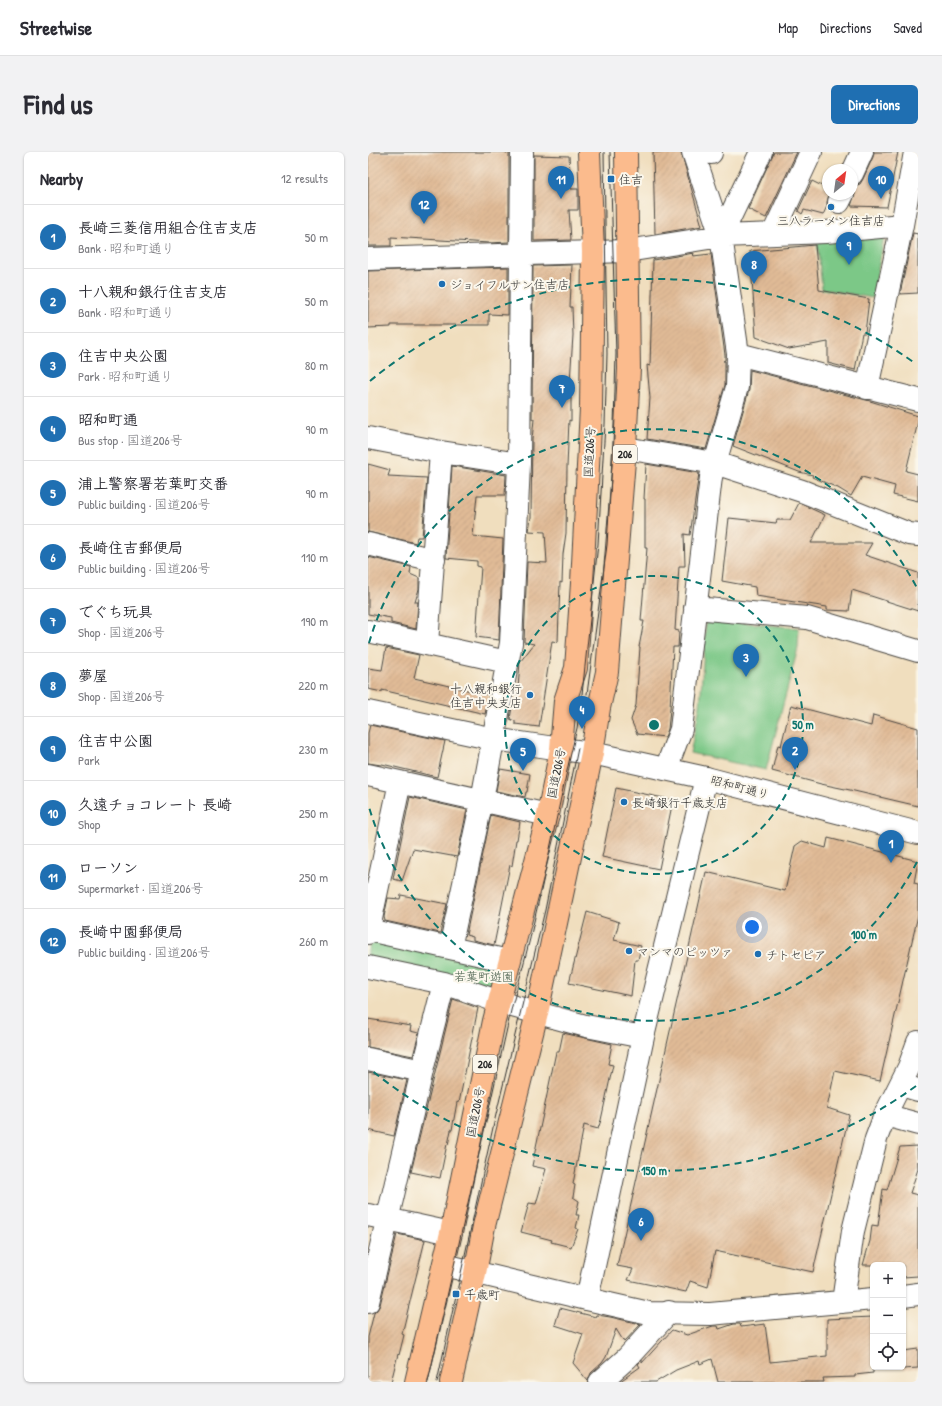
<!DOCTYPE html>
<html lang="en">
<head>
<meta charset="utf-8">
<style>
	:root { --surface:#fff; --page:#f2f2f3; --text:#2b2b33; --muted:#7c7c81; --line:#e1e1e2; --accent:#1f6fb2 }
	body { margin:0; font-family:"Patrick Hand","Klee One",sans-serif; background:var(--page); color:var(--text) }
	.controls { position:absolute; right:12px; bottom:12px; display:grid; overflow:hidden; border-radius:6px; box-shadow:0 1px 3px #0004 }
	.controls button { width:36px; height:36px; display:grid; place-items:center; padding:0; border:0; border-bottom:1px solid var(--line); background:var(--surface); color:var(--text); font:20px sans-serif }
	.compass { position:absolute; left:454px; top:12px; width:36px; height:36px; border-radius:50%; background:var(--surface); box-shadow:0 1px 3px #0004; rotate:29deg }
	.you { position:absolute; left:384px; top:775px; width:14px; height:14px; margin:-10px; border:3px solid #fff; border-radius:50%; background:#1a73e8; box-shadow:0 0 0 6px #1a73e833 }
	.badge { display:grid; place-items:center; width:26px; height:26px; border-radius:50%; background:var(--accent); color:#fff; font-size:13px; font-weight:700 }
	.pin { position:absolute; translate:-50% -33px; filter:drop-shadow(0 1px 2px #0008) }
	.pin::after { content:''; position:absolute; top:21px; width:14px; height:12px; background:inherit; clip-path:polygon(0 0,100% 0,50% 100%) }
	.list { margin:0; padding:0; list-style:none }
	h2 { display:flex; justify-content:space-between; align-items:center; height:52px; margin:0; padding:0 16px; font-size:17px }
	h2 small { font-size:13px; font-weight:400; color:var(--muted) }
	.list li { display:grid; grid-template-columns:26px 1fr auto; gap:12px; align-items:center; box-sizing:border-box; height:64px; padding:0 16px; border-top:1px solid var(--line) }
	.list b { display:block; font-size:15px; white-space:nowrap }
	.list p { margin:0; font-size:13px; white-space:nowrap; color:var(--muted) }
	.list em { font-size:13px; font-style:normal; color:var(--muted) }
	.icon { flex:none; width:22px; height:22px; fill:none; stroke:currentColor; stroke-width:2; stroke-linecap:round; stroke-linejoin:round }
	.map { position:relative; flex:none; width:550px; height:1230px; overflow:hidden; border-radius:6px }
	header { display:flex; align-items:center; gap:24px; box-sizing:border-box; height:56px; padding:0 20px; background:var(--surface); border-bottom:1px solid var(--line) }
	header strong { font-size:19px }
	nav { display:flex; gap:22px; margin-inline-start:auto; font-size:14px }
	.intro { display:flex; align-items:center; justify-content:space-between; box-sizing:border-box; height:96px; padding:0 24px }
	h1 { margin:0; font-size:28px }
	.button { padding:10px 18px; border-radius:6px; background:var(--accent); color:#fff; font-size:14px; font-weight:700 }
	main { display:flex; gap:24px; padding:0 24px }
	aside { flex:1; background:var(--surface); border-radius:6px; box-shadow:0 1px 3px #0004 }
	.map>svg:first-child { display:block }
	.park { fill:#7cc887; stroke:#547a59 }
	.building { fill:url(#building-hatch) }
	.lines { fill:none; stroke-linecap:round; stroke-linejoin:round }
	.minor-casing { stroke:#494641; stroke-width:24 }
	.tertiary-casing { stroke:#494641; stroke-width:24 }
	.trunk-casing { stroke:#494641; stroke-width:24 }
	.minor { stroke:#fff; stroke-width:22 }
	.tertiary { stroke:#fff; stroke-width:22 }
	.trunk { stroke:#fbbb8d; stroke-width:22 }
	.tram { stroke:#2b2b2b; stroke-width:1 }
	.ring { fill:none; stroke:#0f766e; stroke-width:2; stroke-dasharray:7 5 }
	.poi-dot { fill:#1f6fb2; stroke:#fbf7ec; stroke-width:1.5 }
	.labels { text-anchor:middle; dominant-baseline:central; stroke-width:4; stroke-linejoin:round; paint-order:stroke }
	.shield { fill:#fbf7ec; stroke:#696865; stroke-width:1 }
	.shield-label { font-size:11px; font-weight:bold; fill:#2b2b2b }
	.poi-label { font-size:12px; fill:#2b2b2b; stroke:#fbf7ec; text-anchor:start }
	.street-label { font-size:12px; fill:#2b2b2b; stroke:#fbf7ec }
	.park-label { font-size:12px; fill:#435a47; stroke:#fbf7ec }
	.centre { fill:#0f766e; stroke:#fbf7ec; stroke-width:2 }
	.ring-label { font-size:12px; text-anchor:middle; font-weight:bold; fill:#0f766e; stroke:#fbf7ec; stroke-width:4; stroke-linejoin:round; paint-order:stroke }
</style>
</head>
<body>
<header>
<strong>Streetwise</strong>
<nav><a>Map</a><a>Directions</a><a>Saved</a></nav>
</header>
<div class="intro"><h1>Find us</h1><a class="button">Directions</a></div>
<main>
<aside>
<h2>Nearby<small>12 results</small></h2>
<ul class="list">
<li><span class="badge">1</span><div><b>長崎三菱信用組合住吉支店</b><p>Bank · 昭和町通り</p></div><em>50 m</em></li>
<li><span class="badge">2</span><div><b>十八親和銀行住吉支店</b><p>Bank · 昭和町通り</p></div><em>50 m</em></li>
<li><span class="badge">3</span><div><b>住吉中央公園</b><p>Park · 昭和町通り</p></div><em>80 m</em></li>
<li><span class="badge">4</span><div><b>昭和町通</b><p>Bus stop · 国道206号</p></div><em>90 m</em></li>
<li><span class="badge">5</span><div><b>浦上警察署若葉町交番</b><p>Public building · 国道206号</p></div><em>90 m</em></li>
<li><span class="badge">6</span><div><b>長崎住吉郵便局</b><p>Public building · 国道206号</p></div><em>110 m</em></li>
<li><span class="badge">7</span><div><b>でぐち玩具</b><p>Shop · 国道206号</p></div><em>190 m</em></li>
<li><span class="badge">8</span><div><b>夢屋</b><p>Shop · 国道206号</p></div><em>220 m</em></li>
<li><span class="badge">9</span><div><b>住吉中公園</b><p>Park</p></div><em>230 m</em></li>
<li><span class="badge">10</span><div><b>久遠チョコレート 長崎</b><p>Shop</p></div><em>250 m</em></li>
<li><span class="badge">11</span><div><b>ローソン</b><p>Supermarket · 国道206号</p></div><em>250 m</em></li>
<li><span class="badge">12</span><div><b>長崎中園郵便局</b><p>Public building · 国道206号</p></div><em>260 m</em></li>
</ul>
</aside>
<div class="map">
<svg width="550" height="1230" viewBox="0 0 550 1230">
	<defs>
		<pattern id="building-hatch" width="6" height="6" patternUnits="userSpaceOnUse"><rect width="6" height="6" fill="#e1bb97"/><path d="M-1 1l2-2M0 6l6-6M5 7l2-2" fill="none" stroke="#c1a182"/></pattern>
	</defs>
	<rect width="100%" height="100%" fill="#fbf7ec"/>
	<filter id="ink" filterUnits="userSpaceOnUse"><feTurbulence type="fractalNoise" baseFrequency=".025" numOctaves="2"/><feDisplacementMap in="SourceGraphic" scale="8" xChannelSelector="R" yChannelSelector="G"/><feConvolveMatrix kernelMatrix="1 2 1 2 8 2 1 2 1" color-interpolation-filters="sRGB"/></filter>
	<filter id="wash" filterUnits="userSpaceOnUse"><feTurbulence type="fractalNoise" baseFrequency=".012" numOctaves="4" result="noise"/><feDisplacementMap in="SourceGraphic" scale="16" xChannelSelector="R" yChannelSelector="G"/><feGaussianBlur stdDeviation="0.9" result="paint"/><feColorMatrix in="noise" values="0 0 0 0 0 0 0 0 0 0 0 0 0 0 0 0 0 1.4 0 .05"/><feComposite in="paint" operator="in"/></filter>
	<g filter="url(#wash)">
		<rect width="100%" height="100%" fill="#f0debe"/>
		<path class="park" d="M516,85L505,146L454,137L449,89Z
			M338,467L431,476L430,496L398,618L322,601L332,554Z
			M4,783L135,813L128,845L0,812V799Z"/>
		<g id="blocks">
			<path class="building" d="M0,0H138V1H141V90L121,91L23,85V94H0Z
				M285,0H313L334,74L287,82Z
				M406,0H429L398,66L380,57Z
				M506,0H530L519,55L483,54L487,42L486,36L487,34L492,32L495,27L505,5Z
				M166,3L201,4L203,37H210V58H201L203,88L166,89Z
				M444,29L460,37V42H461L459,50V54L455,63L436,58L434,62L430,59Z
				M545,81L550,82V141L532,142Z
				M447,93L451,138L501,147L497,181H494L487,218L460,211V190L421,197L388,185L382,99Z
				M326,101L325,104L343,102L357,203V208L355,209H357V233L338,297L279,287L282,246L279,213L282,214L285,108Z
				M204,113L202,155H204L205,183L201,246H203V269L201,268L199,315L198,381L195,402L194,431L192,430L190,490L184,489L171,575L147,572V569L142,567L145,549L149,550L152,510L166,492L156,490L159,410L179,411L177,380L161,379L163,365L164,288L166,267H164L165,114Z
				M140,115V163L121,162V173H23V175L0,176V119Z
				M382,218L502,249L550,264V270L538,319L550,322V349L525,343L527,334L494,325L483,344L470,336L444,325L445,323L431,320L365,294L381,238Z
				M0,312L22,318L20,324L59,326L54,385H49L48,391L0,380Z
				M278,312L331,321L322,383L316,382L317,414H311L307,478L311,479L310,495H305L302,557L300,577L297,585L269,582L263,568L268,553L272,495H271L276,469H273L279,396H277V347H276Z
				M84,314L138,323L137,343H109L105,384L135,387L131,488L108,485L113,415L109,414V409L78,406Z
				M431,351L457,363L443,391H504L497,403L550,421V459L484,438L481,459L459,458V455L388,444L387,435L354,429L361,366L408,371L409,368H422Z
				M0,405L43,415L42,422L51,426V437L47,450H50L48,477L23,471V466L0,462Z
				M18,496L51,503L46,526L121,543L117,562L14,538V540L0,537V516L14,518Z
				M423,553L503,574L505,563L550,576V654L482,638L453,632L404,619L410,593L413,594Z
				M2,573L77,589L69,625L14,612L13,613L0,611V581Z
				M132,617L162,622L159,640H158L157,645L128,639Z
				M248,636L305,648L291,717L234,705Z
				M42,645L99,658L89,705L45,697L34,729L25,727Z
				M123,663L152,670L149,688H148L144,714L142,713L126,793L105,788V785L98,783Z
				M460,686L550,709L546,731L550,732V763L512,929L467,919L459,956L481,963L445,1120L347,1099L340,1135L322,1129L318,1140L260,1128L265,1117L249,1114L338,720L417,739L427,694L434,689L458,696Z
				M33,743L79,752L72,781L17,769L16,765L20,746L32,747Z
				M219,760L251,770L246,788L273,794L270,808H267L263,844L201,831Z
				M85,847L110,856L91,951L89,950L84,978H83L80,993L79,992L72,1026L43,1020Z
				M0,867L43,874L42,879L51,881L45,904L0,895Z
				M195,881L244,892L240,912L245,913L233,968L230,977L216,973L205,1032L207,1033L205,1045L211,1049L208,1063H211L208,1076L210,1077L203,1095L183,1090L184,1088L153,1080L161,1051L168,1052L178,1017L164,1014L188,900H191Z
				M0,920L39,928L26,984L0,978Z
				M549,994L550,1017L542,1041L550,1043V1124L535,1125V1113H495L502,1089L504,1073L510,1074L515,1037L519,1038L532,995Z
				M29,1082L57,1088L34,1182L36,1183L31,1203L30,1202L23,1230H0V1185L6,1161L9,1158L12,1153Z
				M192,1156L228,1165L229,1163L242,1165L273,1172L256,1190L248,1177L238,1205L234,1211L223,1221L220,1229L205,1211L215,1182L187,1173Z
				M505,1165V1221L487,1223V1225L455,1226L456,1230H350L344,1207L332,1212L331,1209L308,1218L288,1230H251L272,1215L270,1212L274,1208V1211L304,1178L319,1183L345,1174H350L351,1177L366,1172H372L373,1175L397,1172L402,1210L459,1204V1167Z
				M550,1197V1216L535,1217V1199Z"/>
		</g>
	</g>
	<g filter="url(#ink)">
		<use href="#blocks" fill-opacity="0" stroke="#494641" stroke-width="1"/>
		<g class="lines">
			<defs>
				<path id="minor" d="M343,1V0
					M484,22L494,0
					M471,50L475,42
					M405,82L443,0
					M353,84L393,0
					M0,107L259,99L353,84L458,80L534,73
					M370,202L550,248
					M499,236L534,73L547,0
					M0,286L73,300L151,312
					M257,296L347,311L434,339L541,382L550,383
					M0,392L66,408
					M327,456L439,466L550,499
					M0,479L139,510
					M59,492L73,300
					M0,560L126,587L193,597
					M298,617L313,577L343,325L369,235L370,202L353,84L325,0
					M0,623L180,663
					M0,778L141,809
					M0,781L32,630
					M82,796L114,648L143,491L151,312L154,0
					M0,815L76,831L144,854L218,874L275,885
					M0,907L54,919
					M533,933L550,938
					M517,963L550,972
					M0,1063L83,1081
					M219,1147L275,885L338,626
					M0,1150L54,919L76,831
					M232,1230L259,1206L301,1160"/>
				<path id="tertiary" d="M193,597L224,601L338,626L550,681
					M76,1113L219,1147L281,1161L342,1162L505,1147
					M535,1144L550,1142
					M475,1150L485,1079L508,987L517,963L541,915L550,890"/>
				<path id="trunk" d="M48,1230L83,1081L126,869L180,663L193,597L197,549L208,516L214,431L223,256L225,100L221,0
					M83,1230L107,1121L116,1074L169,861L224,601L231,556L239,520L257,296L261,217L258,0"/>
			</defs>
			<use href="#minor" class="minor-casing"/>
			<use href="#tertiary" class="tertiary-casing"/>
			<use href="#trunk" class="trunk-casing"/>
			<use href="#minor" class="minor"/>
			<use href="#tertiary" class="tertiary"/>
			<use href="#trunk" class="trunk"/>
			<path class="tram" d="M219,542L239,393L246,273L248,202L242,0
				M60,1230L144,854C171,763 186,669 209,576L213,552L230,392L237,272L239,202L236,0
				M69,1230L126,971L177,758L210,596"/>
		</g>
	</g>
	<g class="ring">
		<circle cx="286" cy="573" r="149"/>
		<path d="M549 710A297 297 0 0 1 1 655M1 491A297 297 0 0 1 549 436"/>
		<path d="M548 934A446 446 0 0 1 2 917M2 229A446 446 0 0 1 548 212"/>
	</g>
	<g class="poi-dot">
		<rect x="239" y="23" width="8" height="8" rx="2"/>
		<circle cx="463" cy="55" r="4"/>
		<circle cx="74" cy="132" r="4"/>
		<circle cx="162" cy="543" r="4"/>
		<circle cx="256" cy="650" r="4"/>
		<circle cx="261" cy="799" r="4"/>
		<circle cx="390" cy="802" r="4"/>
		<rect x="84" y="1138" width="8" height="8" rx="2"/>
	</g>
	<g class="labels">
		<g class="shield">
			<rect x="245" y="293" width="24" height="18" rx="3"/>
			<rect x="105" y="903" width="24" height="18" rx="3"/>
		</g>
		<g class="shield-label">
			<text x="257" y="302">206</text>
			<text x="117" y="912">206</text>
		</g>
		<g class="poi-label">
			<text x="251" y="27">住吉</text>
			<text x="463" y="68" text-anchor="middle">三八ラーメン住吉店</text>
			<text x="82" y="132">ジョイフルサン住吉店</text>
			<text x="154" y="536" text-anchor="end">十八親和銀行<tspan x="154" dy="14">住吉中央支店</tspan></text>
			<text x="264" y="650">長崎銀行千歳支店</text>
			<text x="269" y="799">マンマのピッツァ</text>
			<text x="398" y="802">チトセピア</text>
			<text x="96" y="1142">千歳町</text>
		</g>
		<g class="street-label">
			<text transform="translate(221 300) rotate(-87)">国道206号</text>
			<text transform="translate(188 621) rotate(-79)">国道206号</text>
			<text transform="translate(372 635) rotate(15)">昭和町通り</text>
			<text transform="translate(107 960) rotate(-79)">国道206号</text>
		</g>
		<g class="park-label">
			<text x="116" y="824">若葉町遊園</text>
		</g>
	</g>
	<circle cx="286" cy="573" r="6" class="centre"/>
	<g class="ring-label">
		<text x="435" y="577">50 m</text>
		<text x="496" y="787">100 m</text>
		<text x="286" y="1023">150 m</text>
	</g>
</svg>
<div class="controls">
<button>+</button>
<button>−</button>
<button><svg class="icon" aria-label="locate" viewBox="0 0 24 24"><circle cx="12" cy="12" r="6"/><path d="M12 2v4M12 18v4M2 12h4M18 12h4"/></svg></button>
</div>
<svg class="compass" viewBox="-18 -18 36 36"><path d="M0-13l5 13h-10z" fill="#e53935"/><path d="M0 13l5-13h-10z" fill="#7c7c81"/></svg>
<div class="you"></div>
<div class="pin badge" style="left:523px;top:711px">1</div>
<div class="pin badge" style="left:427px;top:618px">2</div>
<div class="pin badge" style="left:378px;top:525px">3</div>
<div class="pin badge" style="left:214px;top:577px">4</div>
<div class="pin badge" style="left:155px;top:619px">5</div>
<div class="pin badge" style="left:273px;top:1089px">6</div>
<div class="pin badge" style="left:194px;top:256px">7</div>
<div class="pin badge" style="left:386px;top:132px">8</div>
<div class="pin badge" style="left:481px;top:113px">9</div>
<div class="pin badge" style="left:513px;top:47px">10</div>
<div class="pin badge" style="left:193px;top:47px">11</div>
<div class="pin badge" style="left:56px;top:72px">12</div>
</div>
</main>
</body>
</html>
